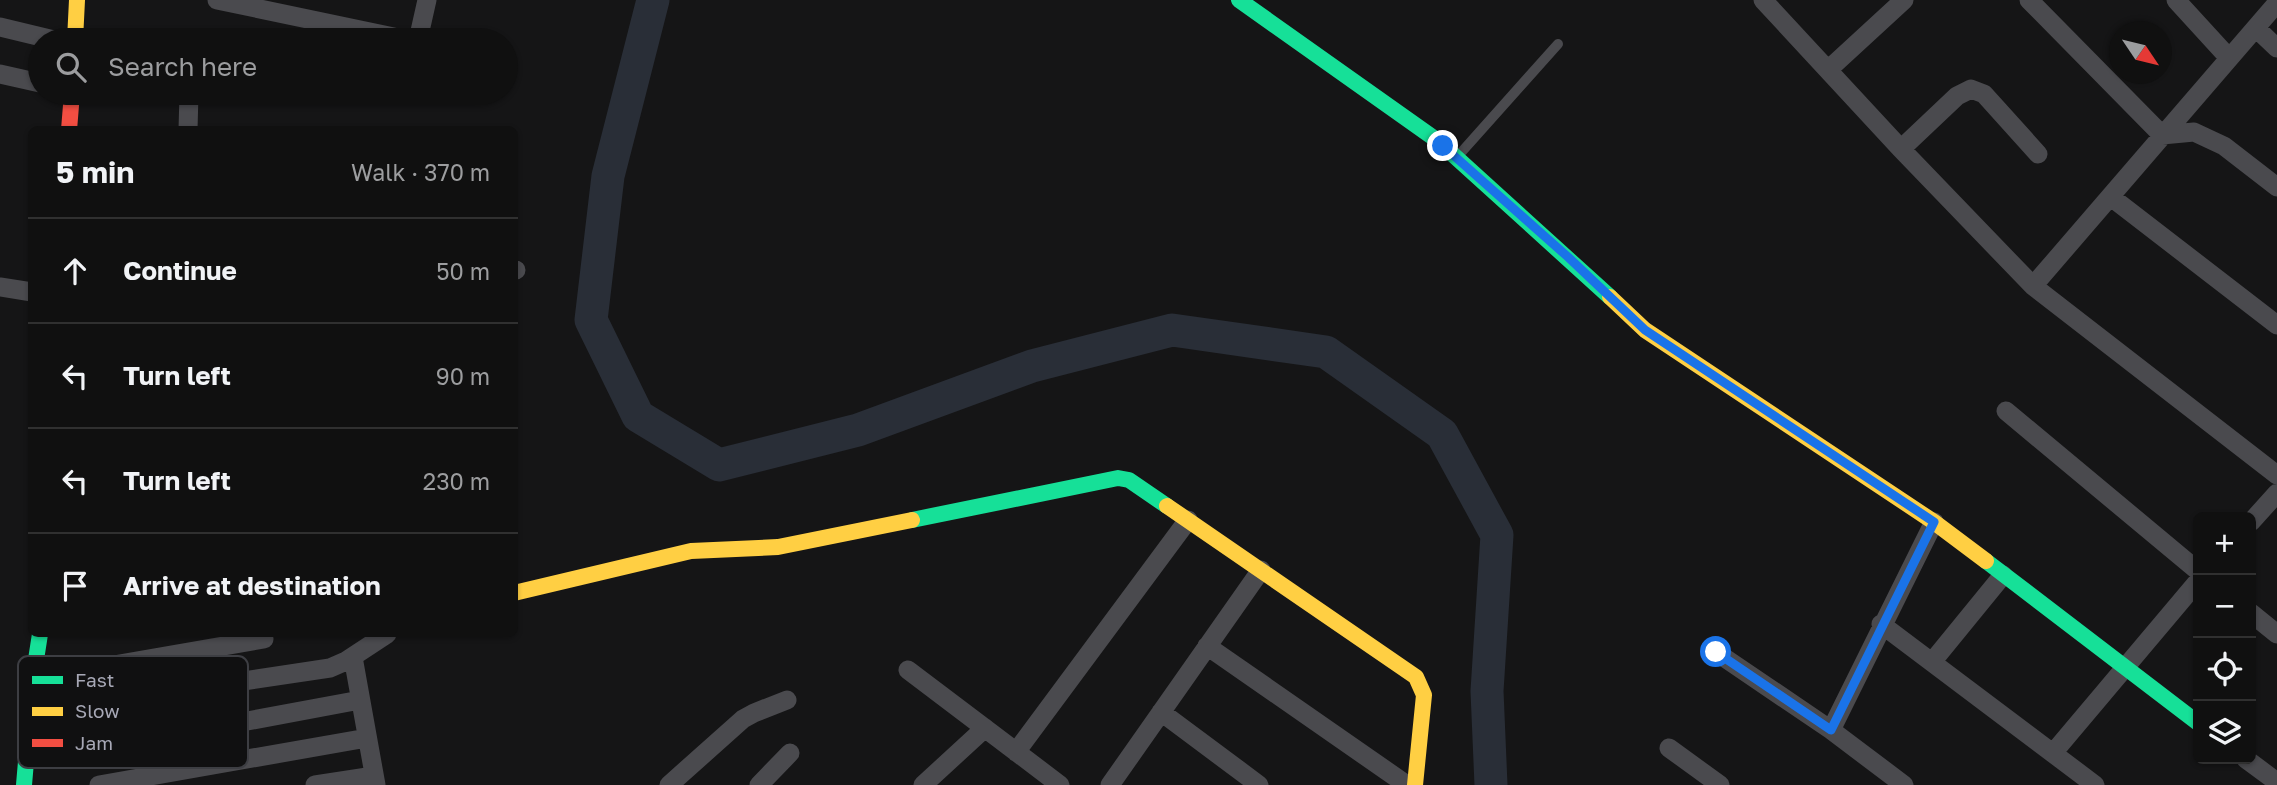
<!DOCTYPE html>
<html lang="en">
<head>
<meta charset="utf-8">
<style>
	:root { --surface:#101010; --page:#1e1e1e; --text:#f1f3f6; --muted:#9c9d9f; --line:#303030 }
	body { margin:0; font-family:"Golos Text",sans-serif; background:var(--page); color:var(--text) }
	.controls { position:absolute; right:21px; bottom:21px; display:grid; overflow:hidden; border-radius:10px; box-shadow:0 2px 5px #0004 }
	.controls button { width:63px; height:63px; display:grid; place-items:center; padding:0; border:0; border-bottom:2px solid var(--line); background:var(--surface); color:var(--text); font:35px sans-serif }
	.compass { position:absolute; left:2109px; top:21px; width:63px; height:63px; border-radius:50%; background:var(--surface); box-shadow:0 2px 5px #0004; rotate:125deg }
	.stop { position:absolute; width:21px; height:21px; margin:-16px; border:5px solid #1a73e8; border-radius:50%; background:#fff }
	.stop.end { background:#1a73e8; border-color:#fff; box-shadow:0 2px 7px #0008 }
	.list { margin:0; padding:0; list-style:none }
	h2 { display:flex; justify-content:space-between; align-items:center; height:91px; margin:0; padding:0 28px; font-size:30px }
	h2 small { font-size:23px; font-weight:400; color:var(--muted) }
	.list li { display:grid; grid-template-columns:46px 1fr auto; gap:21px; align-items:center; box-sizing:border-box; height:105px; padding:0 28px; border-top:2px solid var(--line) }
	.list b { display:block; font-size:26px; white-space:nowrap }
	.list em { font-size:23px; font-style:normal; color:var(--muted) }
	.icon { flex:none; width:38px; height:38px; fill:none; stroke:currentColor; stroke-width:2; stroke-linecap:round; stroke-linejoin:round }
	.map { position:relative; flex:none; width:2277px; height:785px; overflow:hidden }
	.search { position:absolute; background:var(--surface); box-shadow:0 2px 5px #0004; left:28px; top:28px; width:490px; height:77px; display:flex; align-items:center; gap:18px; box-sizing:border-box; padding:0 24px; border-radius:38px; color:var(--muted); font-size:26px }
	.panel { position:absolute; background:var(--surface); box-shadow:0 2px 5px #0004; left:28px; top:126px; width:490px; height:511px; border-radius:10px }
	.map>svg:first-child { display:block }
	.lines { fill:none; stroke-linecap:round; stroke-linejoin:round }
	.river { stroke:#292e37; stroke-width:33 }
	.lane { stroke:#4a4a4e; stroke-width:10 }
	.street { stroke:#4a4a4e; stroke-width:19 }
	.fast { stroke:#16e098; stroke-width:16 }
	.slow { stroke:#ffcf43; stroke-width:16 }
	.jam { stroke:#f24e42; stroke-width:16 }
	.route { stroke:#1a73e8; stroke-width:9 }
	.key { fill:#101011; stroke:#3d3e43; stroke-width:2 }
	.key-label { font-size:19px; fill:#a7a8b6 }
</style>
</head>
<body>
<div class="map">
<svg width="2277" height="785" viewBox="0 0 2277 785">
	<rect width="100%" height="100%" fill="#151516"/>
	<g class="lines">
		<path class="river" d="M653,0L608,176L591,320L638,416L719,465L858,430L1032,366L1172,330L1326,352L1442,434L1497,535L1487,691L1491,785"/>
		<path class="lane" d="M1458,156L1558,44"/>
		<path class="street" d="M217,0L408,40
			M1763,0L1901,149L2033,286L2277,475
			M2029,0L2162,135L2194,132L2224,146L2277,187
			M2176,0L2229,58
			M0,27L54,40
			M2256,28L2277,48
			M418,40L427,0
			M506,61H507
			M1829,69L1904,0
			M0,74L40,83
			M188,130L189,93
			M1901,149L1957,96L1971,89L1984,94L2038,154
			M2111,197L2277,325
			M514,270H516
			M2033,286L2277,3
			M0,287L32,292
			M2006,411L2198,571
			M2251,522L2277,493
			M2251,613L2277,634
			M1881,624L2095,785
			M1207,646L1407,785
			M1716,652L1831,730L1904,785
			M353,657L376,785
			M1932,662L2003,575
			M908,670L1060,785
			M33,679L264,639
			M1161,712L1259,785
			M30,713L330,668L346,661L387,634
			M1831,730L1934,522
			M1669,748L1720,785
			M27,751H86L360,700
			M1016,752L1188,520
			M2053,753L2198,581
			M2246,759L2277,782
			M99,785L367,738
			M315,785L374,776
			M669,785L743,719L754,713L787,700
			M759,785L790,753
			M923,785L985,728
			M1110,785L1261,570"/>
		<path class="fast" d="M1239,0L1438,141L1610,297
			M912,520L1118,478L1129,480L1167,506
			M1986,561L2198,723
			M24,785L33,679L40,634"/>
		<path class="slow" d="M75,40L77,0
			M1610,297L1645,330L1934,522L1986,561
			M1167,506L1416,677L1424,695L1415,785
			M514,593L691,551L778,547L912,520"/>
		<path class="jam" d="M69,130L72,93"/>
	</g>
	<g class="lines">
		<path class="route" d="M1443,146L1568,257L1645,330L1934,522L1831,730L1716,652"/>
	</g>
	<rect x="18" y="656" width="230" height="112" rx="10" class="key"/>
	<rect x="32" y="676" width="31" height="8" fill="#16e098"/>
	<rect x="32" y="707" width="31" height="9" fill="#ffcf43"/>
	<rect x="32" y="739" width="31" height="8" fill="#f24e42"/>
	<g class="key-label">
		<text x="75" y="687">Fast</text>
		<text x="75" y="718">Slow</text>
		<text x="75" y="750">Jam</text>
	</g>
</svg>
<div class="controls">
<button>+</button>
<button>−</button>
<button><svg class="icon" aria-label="locate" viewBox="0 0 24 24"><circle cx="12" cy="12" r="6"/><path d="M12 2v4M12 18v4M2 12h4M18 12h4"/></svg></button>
<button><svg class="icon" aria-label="layers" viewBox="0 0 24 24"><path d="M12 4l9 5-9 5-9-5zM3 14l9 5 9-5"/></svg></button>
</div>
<svg class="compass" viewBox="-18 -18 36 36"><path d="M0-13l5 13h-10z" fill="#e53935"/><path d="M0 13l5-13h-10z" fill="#9c9d9f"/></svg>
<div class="stop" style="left:1716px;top:652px"></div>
<div class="stop end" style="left:1443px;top:146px"></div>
<div class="search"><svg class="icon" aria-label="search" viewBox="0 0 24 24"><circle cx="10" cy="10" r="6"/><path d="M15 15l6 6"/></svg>Search here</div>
<section class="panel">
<h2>5 min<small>Walk · 370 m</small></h2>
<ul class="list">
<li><svg class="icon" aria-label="ahead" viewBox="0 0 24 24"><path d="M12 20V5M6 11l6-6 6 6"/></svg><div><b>Continue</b></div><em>50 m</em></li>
<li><svg class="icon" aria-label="left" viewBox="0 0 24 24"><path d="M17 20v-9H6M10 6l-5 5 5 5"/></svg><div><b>Turn left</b></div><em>90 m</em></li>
<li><svg class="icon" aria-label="left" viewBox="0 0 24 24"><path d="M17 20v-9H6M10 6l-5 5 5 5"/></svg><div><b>Turn left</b></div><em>230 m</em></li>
<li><svg class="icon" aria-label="arrive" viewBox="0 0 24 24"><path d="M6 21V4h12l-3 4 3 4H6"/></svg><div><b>Arrive at destination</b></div></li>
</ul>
</section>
</div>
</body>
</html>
